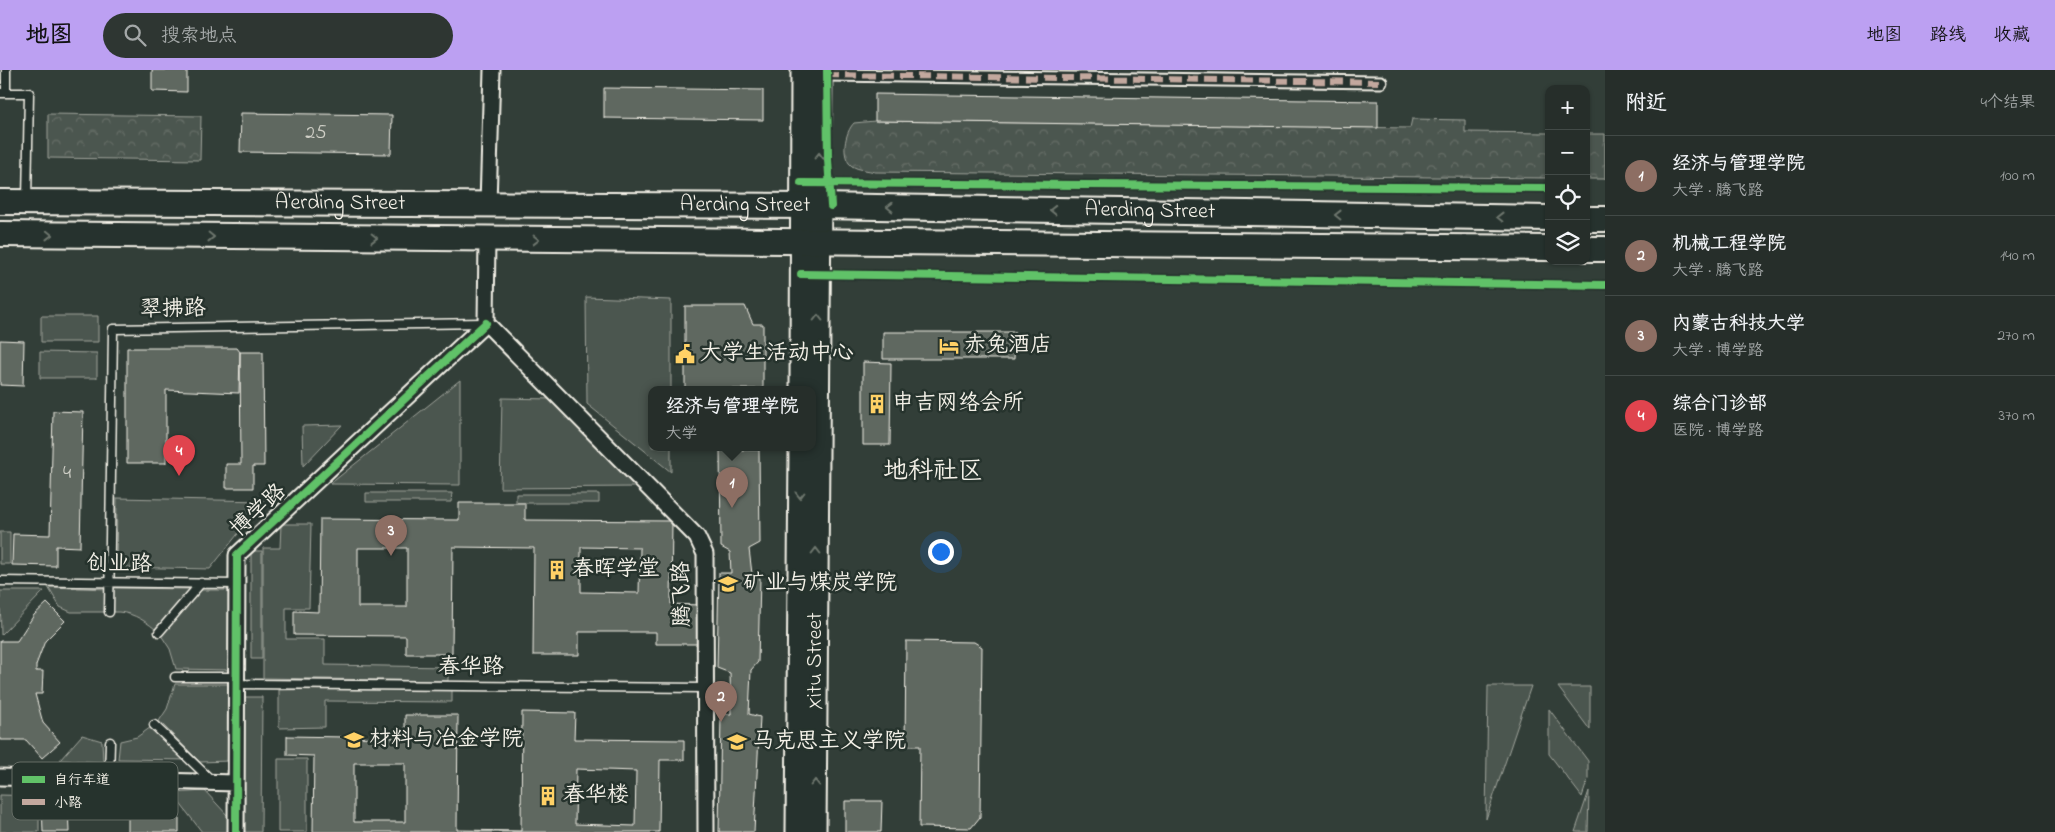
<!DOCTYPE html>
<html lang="zh">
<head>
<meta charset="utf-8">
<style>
	:root { --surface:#262e2a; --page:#2e3632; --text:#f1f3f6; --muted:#a4a8a8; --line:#424a47; --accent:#bca0f2 }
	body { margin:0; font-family:"Indie Flower","LXGW WenKai TC",sans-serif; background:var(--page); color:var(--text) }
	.controls { position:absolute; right:15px; top:15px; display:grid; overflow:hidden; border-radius:10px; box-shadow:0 1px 4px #0004 }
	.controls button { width:45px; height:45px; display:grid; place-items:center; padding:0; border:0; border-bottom:1px solid var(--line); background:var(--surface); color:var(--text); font:25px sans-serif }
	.you { position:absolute; left:940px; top:481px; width:18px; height:18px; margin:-12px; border:4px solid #fff; border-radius:50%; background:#1a73e8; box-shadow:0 0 0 8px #1a73e833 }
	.badge { display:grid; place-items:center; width:32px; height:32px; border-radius:50%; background:var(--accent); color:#fff; font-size:16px; font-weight:700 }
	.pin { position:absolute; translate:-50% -41px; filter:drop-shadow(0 1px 2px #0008) }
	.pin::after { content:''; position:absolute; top:26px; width:18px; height:15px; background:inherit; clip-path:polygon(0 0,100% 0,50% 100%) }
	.popup { position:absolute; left:648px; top:316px; width:168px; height:65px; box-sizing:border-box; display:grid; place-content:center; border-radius:10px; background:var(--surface); filter:drop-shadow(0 1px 4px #0005); font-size:16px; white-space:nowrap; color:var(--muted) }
	.popup b { font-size:19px; color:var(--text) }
	.popup::after { content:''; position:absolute; left:50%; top:100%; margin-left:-10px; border:10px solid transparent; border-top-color:var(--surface) }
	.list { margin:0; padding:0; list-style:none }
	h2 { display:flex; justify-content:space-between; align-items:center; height:65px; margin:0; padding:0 20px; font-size:21px }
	h2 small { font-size:16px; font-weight:400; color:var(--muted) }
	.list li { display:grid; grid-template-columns:32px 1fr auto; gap:15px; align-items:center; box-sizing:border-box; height:80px; padding:0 20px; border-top:1px solid var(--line) }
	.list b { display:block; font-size:19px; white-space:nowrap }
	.list p { margin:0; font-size:16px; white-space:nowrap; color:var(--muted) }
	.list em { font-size:16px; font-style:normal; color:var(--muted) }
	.icon { flex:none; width:28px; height:28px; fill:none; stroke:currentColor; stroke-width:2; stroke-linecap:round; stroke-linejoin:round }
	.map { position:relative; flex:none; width:1605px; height:762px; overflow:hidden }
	header { display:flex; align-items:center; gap:30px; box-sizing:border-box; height:70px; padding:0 25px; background:var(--accent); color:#111 }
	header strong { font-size:24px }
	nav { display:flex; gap:28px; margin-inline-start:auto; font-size:18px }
	.search { width:350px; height:45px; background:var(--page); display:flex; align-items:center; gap:12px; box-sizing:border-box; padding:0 18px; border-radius:28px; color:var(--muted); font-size:19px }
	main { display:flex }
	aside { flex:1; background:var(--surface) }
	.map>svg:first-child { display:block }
	.green { fill:#4c564f; stroke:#a0a49c }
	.forest { fill:url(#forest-crowns); stroke:#a0a49c }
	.building { fill:#5f6861; stroke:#f4f1e8; fill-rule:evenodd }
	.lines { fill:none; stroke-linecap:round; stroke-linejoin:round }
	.service-casing { stroke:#f4f1e8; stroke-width:11 }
	.pedestrian-casing { stroke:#f4f1e8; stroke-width:15 }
	.minor-casing { stroke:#f4f1e8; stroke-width:19 }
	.secondary-casing { stroke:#f4f1e8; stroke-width:25 }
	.primary-casing { stroke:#f4f1e8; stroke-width:28 }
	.service { stroke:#26332d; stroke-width:8 }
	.pedestrian { stroke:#26332d; stroke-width:11 }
	.minor { stroke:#26332d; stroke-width:15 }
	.secondary { stroke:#26332d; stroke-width:21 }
	.primary { stroke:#26332d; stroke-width:24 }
	.quiet { stroke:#c3a89e; stroke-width:6; stroke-dasharray:12 6; stroke-linecap:butt }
	.cycleway-casing { stroke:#26332d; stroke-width:11 }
	.cycleway { stroke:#61c268; stroke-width:8 }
	.oneway { stroke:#6e766e }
	.labels { text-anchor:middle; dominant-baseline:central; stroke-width:5; stroke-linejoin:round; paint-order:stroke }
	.number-label { font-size:20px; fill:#cfcfc6 }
	.street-label { font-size:22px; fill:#f4f1e8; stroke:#26332d }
	.poi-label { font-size:22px; fill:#f4f1e8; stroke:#26332d; text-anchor:start }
	.quarter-label { font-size:25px; fill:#f4f1e8; stroke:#26332d }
	.key { fill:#26332d; stroke:#646c65; stroke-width:1 }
	.key-label { font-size:14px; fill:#f4f1e8 }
</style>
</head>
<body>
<header>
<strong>地图</strong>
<div class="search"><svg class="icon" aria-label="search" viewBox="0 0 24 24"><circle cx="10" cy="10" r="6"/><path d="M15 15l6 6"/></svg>搜索地点</div>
<nav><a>地图</a><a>路线</a><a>收藏</a></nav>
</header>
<main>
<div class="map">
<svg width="1605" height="762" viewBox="0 0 1605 762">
	<defs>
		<pattern id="forest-crowns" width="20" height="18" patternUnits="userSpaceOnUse" patternTransform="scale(1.25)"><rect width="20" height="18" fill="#4c564f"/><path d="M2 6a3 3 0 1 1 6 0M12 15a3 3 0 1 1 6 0" fill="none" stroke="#666f68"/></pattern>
	</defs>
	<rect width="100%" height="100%" fill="#323e38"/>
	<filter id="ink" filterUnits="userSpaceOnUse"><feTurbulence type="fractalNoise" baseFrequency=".02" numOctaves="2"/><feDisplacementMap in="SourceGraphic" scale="10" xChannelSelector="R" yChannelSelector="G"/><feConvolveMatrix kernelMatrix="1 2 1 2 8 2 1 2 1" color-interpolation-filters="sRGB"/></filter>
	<g filter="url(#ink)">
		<path class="green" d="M586,227L671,230V319H652V377H671V402L587,334Z
			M41,246H98V272H41Z
			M40,282L97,283V308H40Z
			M460,310V415L330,414Z
			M502,328L551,329L637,417L500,418Z
			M342,355L303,396L302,356Z
			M366,423H452L451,432H366Z
			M516,424H599V433H516Z
			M117,428L264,431L210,499L116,497Z
			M281,454H311L309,538H286V569H325V595L448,597V611L263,608V478H280Z
			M0,462H10V494H0Z
			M251,481H262V589H251Z
			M48,517L109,519V542H71L60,537Z
			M113,518L190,519L155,559C143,549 129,541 113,542Z
			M195,520H234L233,600L176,599L170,579L159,562Z
			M0,521H44L1,565Z
			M175,614H230L229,691L200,692L159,651L167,639Z
			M1488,616H1531L1486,749Z
			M324,617L452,618V632L325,631V657L279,658V620L323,619Z
			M1558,617H1590V660Z
			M244,627H262L261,762H244Z
			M1549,639L1588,691V709L1582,727L1549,684Z
			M154,655L190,690L118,689L120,671L137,667Z
			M82,665L102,671L103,692L60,690Z
			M278,689H307V762H278Z
			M205,721L228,746V762H202L172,723Z
			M1589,721L1588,762H1575Z
			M0,725L39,726V762H0Z"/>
		<path class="forest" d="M48,44L201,46L200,90L48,88Z
			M1412,49L1465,50V62L1549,63V108L875,102C868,100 858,100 852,96C840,87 845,62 854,53L875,51L1410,58Z
			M1586,64H1605V109H1586Z"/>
		<path class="building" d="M152,0H187V22L152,21Z
			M604,18L763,20V50L604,48Z
			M875,24L1378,31V58L875,51Z
			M241,43L392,45L391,84L240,82Z
			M685,236H745L753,254H763V319H685Z
			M883,262H1015L1014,289H883Z
			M0,270L24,271L23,316L0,315Z
			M127,278H237L240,282L239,323L166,320V393H127Z
			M240,282H263L264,396H253V418H226V394H241Z
			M863,292L891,293L890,375H863Z
			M53,341L83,342L80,477L56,476V496L12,495L13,464L50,465Z
			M720,380H759L760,473L749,479L752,504L760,508L758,592L751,600L749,644L760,647L754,762H719L721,644H731L730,603L717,598L719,503H731L730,482L721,477Z
			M459,433H525V450L672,451L671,534L699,535V574H656V562H579V585H533L534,478L453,477L452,584H406V566L294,565V541L319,542L320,449L459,450ZM581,477L640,478L639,523L581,522ZM358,478H407V537H358Z
			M47,533L65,551L45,571L36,595V601H43L42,624H35L43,653L60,672L42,688L26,670H0V571H17L34,545Z
			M906,571L974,572L982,577L980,747L971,758L919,757L920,676H905Z
			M522,642L575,643L574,669L684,670V690H660L659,762H313L314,686L287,685V666L405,668V645H458L457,760L521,761ZM354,693H405V752H354ZM576,699L636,701L635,756L575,754Z
			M845,731H882L881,762H845Z
			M42,733H68L69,762H43Z
			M128,735H170V748H179V762H128Z"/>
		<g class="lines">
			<defs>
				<path id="service" d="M0,23H29L27,130
					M6,23V0
					M0,511L237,514
					M109,542L113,259L484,253
					M159,562L201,513
					M175,607H237
					M237,614L705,618
					M154,655L212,711
					M109,709L110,672"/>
				<path id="pedestrian" d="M827,5L1381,12"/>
				<path id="minor" d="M488,134L492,0
					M486,253L697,467L705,484L706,762
					M486,253L487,169
					M0,707L236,713
					M236,762L237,485L486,253"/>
				<path id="secondary" d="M801,319L802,0
					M797,762L800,377
					M815,762L821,0"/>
				<g id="primary">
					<path id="s1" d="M0,132L818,136L1549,148"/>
					<path d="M1586,149H1605"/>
					<path d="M0,164L1549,178"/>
					<path d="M1586,179H1605"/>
				</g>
			</defs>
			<use href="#service" class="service-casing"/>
			<use href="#pedestrian" class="pedestrian-casing"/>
			<use href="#minor" class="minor-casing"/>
			<use href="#secondary" class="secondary-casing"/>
			<use href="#primary" class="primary-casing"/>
			<use href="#service" class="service"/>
			<use href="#pedestrian" class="pedestrian"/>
			<use href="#minor" class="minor"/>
			<use href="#secondary" class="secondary"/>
			<use href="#primary" class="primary"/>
			<path class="quiet" d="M827,5L1381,12"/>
			<defs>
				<path id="cycleway" d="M827,0L828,89L831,136
					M801,113L1549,118
					M801,204L1605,215
					M236,762L237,485L486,253"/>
			</defs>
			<use href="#cycleway" class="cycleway-casing"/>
			<use href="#cycleway" class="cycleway"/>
		</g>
		<defs><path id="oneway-chevron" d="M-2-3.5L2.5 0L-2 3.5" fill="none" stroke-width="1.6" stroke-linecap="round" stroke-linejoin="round" transform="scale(1.25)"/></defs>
		<g class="oneway">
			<use href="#oneway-chevron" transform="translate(819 86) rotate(-89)"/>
			<use href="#oneway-chevron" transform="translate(890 137) rotate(-179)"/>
			<use href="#oneway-chevron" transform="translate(1053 140) rotate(-179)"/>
			<use href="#oneway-chevron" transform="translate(1338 145) rotate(-179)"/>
			<use href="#oneway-chevron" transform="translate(1500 147) rotate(-179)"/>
			<use href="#oneway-chevron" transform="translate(49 165) rotate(1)"/>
			<use href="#oneway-chevron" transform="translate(211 167) rotate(1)"/>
			<use href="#oneway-chevron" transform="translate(374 168) rotate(1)"/>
			<use href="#oneway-chevron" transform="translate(536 170) rotate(1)"/>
			<use href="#oneway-chevron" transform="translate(818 248) rotate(-90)"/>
			<use href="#oneway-chevron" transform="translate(800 425) rotate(90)"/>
			<use href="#oneway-chevron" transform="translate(816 481) rotate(-90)"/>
			<use href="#oneway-chevron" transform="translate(815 713) rotate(-90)"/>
		</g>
	</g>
	<defs>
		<symbol id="hotel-bare" viewBox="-9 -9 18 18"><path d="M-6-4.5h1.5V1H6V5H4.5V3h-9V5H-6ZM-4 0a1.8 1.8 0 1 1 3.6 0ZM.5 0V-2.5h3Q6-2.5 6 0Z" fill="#ffd166" stroke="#26332d" stroke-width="2.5" paint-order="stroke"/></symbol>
		<symbol id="civic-bare" viewBox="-9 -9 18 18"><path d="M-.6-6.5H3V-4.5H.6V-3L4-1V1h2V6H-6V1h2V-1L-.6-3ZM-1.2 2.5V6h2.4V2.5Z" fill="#ffd166" stroke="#26332d" stroke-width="2.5" paint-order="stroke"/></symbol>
		<symbol id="building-bare" viewBox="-9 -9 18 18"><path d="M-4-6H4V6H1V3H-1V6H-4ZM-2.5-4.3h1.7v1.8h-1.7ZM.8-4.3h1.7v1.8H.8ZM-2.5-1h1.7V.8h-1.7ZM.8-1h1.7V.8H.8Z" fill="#ffd166" stroke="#26332d" stroke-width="2.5" paint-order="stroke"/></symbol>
		<symbol id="university-bare" viewBox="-9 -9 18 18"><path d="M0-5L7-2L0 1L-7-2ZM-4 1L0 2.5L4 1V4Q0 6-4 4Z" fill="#ffd166" stroke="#26332d" stroke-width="2.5" paint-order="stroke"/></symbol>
	</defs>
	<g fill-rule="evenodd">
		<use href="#hotel-bare" x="935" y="262" width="28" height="28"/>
		<use href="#civic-bare" x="671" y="270" width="28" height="28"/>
		<use href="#building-bare" x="863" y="320" width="28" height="28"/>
		<use href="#building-bare" x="543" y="486" width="28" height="28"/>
		<use href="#university-bare" x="714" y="500" width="28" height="28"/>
		<use href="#university-bare" x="340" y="656" width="28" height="28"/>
		<use href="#university-bare" x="723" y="658" width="28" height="28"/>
		<use href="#building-bare" x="534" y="712" width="28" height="28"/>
	</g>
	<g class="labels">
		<g class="number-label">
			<text x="316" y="63">25</text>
			<text x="67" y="403">4</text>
		</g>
		<g class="street-label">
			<text stroke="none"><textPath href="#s1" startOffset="340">A'erding Street</textPath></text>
			<text stroke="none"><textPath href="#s1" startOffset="745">A'erding Street</textPath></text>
			<text stroke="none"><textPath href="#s1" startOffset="1150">A'erding Street</textPath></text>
			<text transform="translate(173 240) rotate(-1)">翠拂路</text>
			<text transform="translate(259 441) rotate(-43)">博学路</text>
			<text transform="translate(119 495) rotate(1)">创业路</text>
			<text transform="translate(683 524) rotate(-91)">腾飞路</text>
			<text transform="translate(816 591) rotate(-90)">Xitu Street</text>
			<text x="471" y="598">春华路</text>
		</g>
		<g class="poi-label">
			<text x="964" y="276">赤兔酒店</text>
			<text x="700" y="284">大学生活动中心</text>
			<text x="892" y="334">申吉网络会所</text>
			<text x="572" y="500">春晖学堂</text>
			<text x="743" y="514">矿业与煤炭学院</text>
			<text x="369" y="670">材料与冶金学院</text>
			<text x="752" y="672">马克思主义学院</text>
			<text x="563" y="726">春华楼</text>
		</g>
		<g class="quarter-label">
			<text x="933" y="402">地科社区</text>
		</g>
	</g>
	<rect x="12" y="692" width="166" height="58" rx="8" class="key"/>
	<rect x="22" y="706" width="23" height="7" fill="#61c268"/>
	<rect x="22" y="729" width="23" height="6" fill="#c3a89e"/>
	<g class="key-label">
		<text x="54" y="714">自行车道</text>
		<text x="54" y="737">小路</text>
	</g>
</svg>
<div class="controls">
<button>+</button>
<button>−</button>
<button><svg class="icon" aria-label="locate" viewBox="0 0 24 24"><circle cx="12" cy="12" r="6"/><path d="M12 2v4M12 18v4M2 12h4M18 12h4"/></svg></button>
<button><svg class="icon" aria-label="layers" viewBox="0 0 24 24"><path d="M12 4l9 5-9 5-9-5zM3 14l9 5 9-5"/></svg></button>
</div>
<div class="you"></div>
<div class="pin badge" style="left:732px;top:438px;background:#8d6e63">1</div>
<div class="popup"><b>经济与管理学院</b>大学</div>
<div class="pin badge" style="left:721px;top:652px;background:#8d6e63">2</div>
<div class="pin badge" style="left:391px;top:486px;background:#8d6e63">3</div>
<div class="pin badge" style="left:179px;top:406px;background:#e0444e">4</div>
</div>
<aside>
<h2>附近<small>4个结果</small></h2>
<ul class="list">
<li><span class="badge" style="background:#8d6e63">1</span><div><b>经济与管理学院</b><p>大学 · 腾飞路</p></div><em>100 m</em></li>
<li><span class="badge" style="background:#8d6e63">2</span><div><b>机械工程学院</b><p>大学 · 腾飞路</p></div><em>140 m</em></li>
<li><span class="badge" style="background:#8d6e63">3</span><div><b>内蒙古科技大学</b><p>大学 · 博学路</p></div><em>270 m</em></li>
<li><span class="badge" style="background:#e0444e">4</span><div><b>综合门诊部</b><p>医院 · 博学路</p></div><em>370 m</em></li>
</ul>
</aside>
</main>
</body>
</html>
